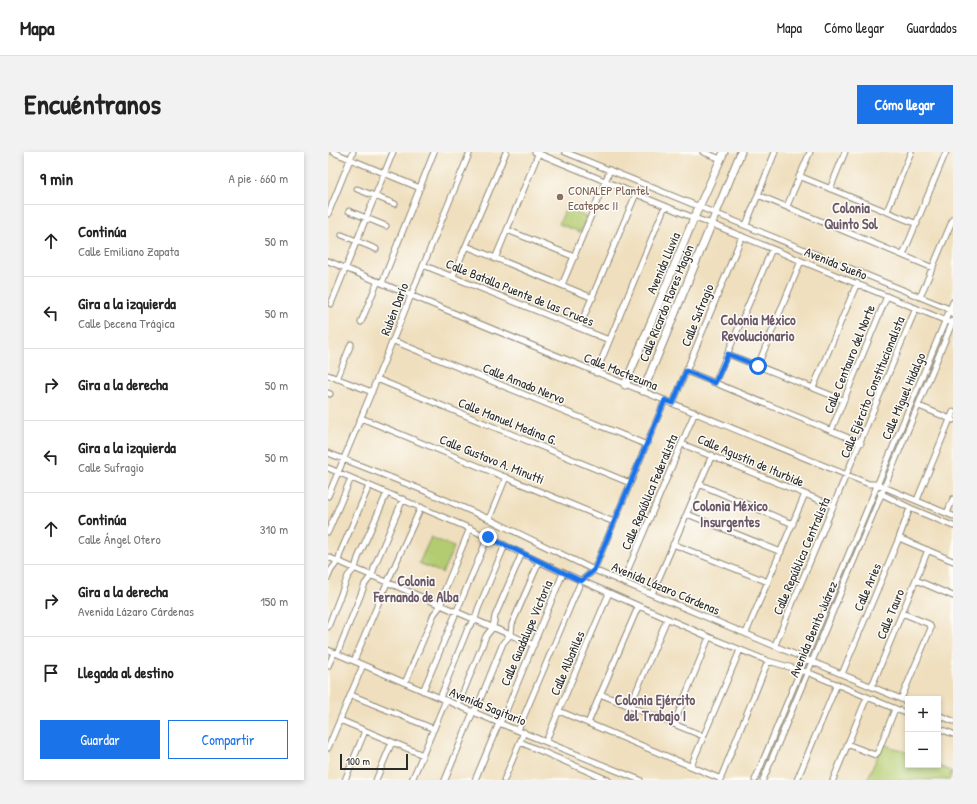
<!DOCTYPE html>
<html lang="es">
<head>
<meta charset="utf-8">
<style>
	:root { --surface:#fff; --page:#f2f2f2; --text:#222; --muted:#767676; --line:#e0e0e0; --accent:#1a73e8 }
	body { margin:0; font-family:"Patrick Hand",sans-serif; background:var(--page); color:var(--text) }
	.controls { position:absolute; right:12px; bottom:12px; display:grid; overflow:hidden; border-radius:0px; box-shadow:0 2px 6px #0003 }
	.controls button { width:36px; height:36px; display:grid; place-items:center; padding:0; border:0; border-bottom:1px solid var(--line); background:var(--surface); color:var(--text); font:20px sans-serif }
	.scale { position:absolute; left:12px; bottom:10px; width:68px; box-sizing:border-box; padding-left:4px; border:2px solid #2b2b2b; border-top:0; font-size:11px; line-height:14px; white-space:nowrap; color:#2b2b2b; -webkit-text-stroke:3px #fdfcf7; paint-order:stroke }
	.stop { position:absolute; width:12px; height:12px; margin:-9px; border:3px solid #1a73e8; border-radius:50%; background:#fff }
	.stop.end { background:#1a73e8; border-color:#fff; box-shadow:0 1px 4px #0008 }
	.list { margin:0; padding:0; list-style:none }
	h2 { display:flex; justify-content:space-between; align-items:center; height:52px; margin:0; padding:0 16px; font-size:17px }
	h2 small { font-size:13px; font-weight:400; color:var(--muted) }
	.list li { display:grid; grid-template-columns:26px 1fr auto; gap:12px; align-items:center; box-sizing:border-box; height:72px; padding:0 16px; border-top:1px solid var(--line) }
	.list b { display:block; font-size:15px; white-space:nowrap }
	.list p { margin:0; font-size:13px; white-space:nowrap; color:var(--muted) }
	.list em { font-size:13px; font-style:normal; color:var(--muted) }
	.actions { display:flex; gap:8px; padding:12px 16px }
	.actions a { flex:1; padding:9px 0; border:1px solid var(--accent); border-radius:0px; text-align:center; font-size:14px; color:var(--accent) }
	.actions .main { background:var(--accent); color:#fff }
	.icon { flex:none; width:22px; height:22px; fill:none; stroke:currentColor; stroke-width:2; stroke-linecap:round; stroke-linejoin:round }
	.map { position:relative; flex:none; width:625px; height:628px; overflow:hidden; border-radius:0px }
	header { display:flex; align-items:center; gap:24px; box-sizing:border-box; height:56px; padding:0 20px; background:var(--surface); border-bottom:1px solid var(--line) }
	header strong { font-size:19px }
	nav { display:flex; gap:22px; margin-inline-start:auto; font-size:14px }
	.intro { display:flex; align-items:center; justify-content:space-between; box-sizing:border-box; height:96px; padding:0 24px }
	h1 { margin:0; font-size:28px }
	.button { padding:10px 18px; border-radius:0px; background:var(--accent); color:#fff; font-size:14px; font-weight:700 }
	main { display:flex; gap:24px; padding:0 24px }
	aside { flex:1; background:var(--surface); border-radius:0px; box-shadow:0 2px 6px #0003 }
	.map>svg:first-child { display:block }
	.green { fill:#b4cc71; stroke:#707c4e }
	.lines { fill:none; stroke-linecap:round; stroke-linejoin:round }
	.minor-casing { stroke:#8d8574; stroke-width:7 }
	.major-casing { stroke:#8d8574; stroke-width:9 }
	.minor { stroke:#fff; stroke-width:5 }
	.major { stroke:#fff; stroke-width:7 }
	.route { stroke:#1a73e8; stroke-width:5 }
	.education-dot { fill:#8d6e63; stroke:#fdfcf7; stroke-width:1.5 }
	.labels { text-anchor:middle; dominant-baseline:central; stroke-width:3; stroke-linejoin:round; paint-order:stroke }
	.education-label { font-size:13px; fill:#785e54; stroke:#fdfcf7; text-anchor:start }
	.street-label { font-size:13px; fill:#2b2b2b; stroke:#fdfcf7 }
	.neighbourhood-label { font-size:14px; font-weight:bold; fill:#6c5969; stroke:#fdfcf7 }
</style>
</head>
<body>
<header>
<strong>Mapa</strong>
<nav><a>Mapa</a><a>Cómo llegar</a><a>Guardados</a></nav>
</header>
<div class="intro"><h1>Encuéntranos</h1><a class="button">Cómo llegar</a></div>
<main>
<aside>
<h2>9 min<small>A pie · 660 m</small></h2>
<ul class="list">
<li><svg class="icon" aria-label="ahead" viewBox="0 0 24 24"><path d="M12 20V5M6 11l6-6 6 6"/></svg><div><b>Continúa</b><p>Calle Emiliano Zapata</p></div><em>50 m</em></li>
<li><svg class="icon" aria-label="left" viewBox="0 0 24 24"><path d="M17 20v-9H6M10 6l-5 5 5 5"/></svg><div><b>Gira a la izquierda</b><p>Calle Decena Trágica</p></div><em>50 m</em></li>
<li><svg class="icon" aria-label="right" viewBox="0 0 24 24"><path d="M7 20v-9h11M14 6l5 5-5 5"/></svg><div><b>Gira a la derecha</b></div><em>50 m</em></li>
<li><svg class="icon" aria-label="left" viewBox="0 0 24 24"><path d="M17 20v-9H6M10 6l-5 5 5 5"/></svg><div><b>Gira a la izquierda</b><p>Calle Sufragio</p></div><em>50 m</em></li>
<li><svg class="icon" aria-label="ahead" viewBox="0 0 24 24"><path d="M12 20V5M6 11l6-6 6 6"/></svg><div><b>Continúa</b><p>Calle Ángel Otero</p></div><em>310 m</em></li>
<li><svg class="icon" aria-label="right" viewBox="0 0 24 24"><path d="M7 20v-9h11M14 6l5 5-5 5"/></svg><div><b>Gira a la derecha</b><p>Avenida Lázaro Cárdenas</p></div><em>150 m</em></li>
<li><svg class="icon" aria-label="arrive" viewBox="0 0 24 24"><path d="M6 21V4h12l-3 4 3 4H6"/></svg><div><b>Llegada al destino</b></div></li>
</ul>
<div class="actions"><a class="main">Guardar</a><a>Compartir</a></div>
</aside>
<div class="map">
<svg width="625" height="628" viewBox="0 0 625 628">
	<rect width="100%" height="100%" fill="#fdfcf7"/>
	<filter id="ink" filterUnits="userSpaceOnUse"><feTurbulence type="fractalNoise" baseFrequency=".025" numOctaves="2"/><feDisplacementMap in="SourceGraphic" scale="8" xChannelSelector="R" yChannelSelector="G"/><feConvolveMatrix kernelMatrix="1 2 1 2 8 2 1 2 1" color-interpolation-filters="sRGB"/></filter>
	<filter id="wash" filterUnits="userSpaceOnUse"><feTurbulence type="fractalNoise" baseFrequency=".012" numOctaves="4" result="noise"/><feDisplacementMap in="SourceGraphic" scale="16" xChannelSelector="R" yChannelSelector="G"/><feGaussianBlur stdDeviation="0.9" result="paint"/><feColorMatrix in="noise" values="0 0 0 0 0 0 0 0 0 0 0 0 0 0 0 0 0 1.4 0 .05"/><feComposite in="paint" operator="in"/></filter>
	<g filter="url(#wash)">
		<rect width="100%" height="100%" fill="#efdfbe"/>
		<path class="green" d="M238,56L258,65L252,80L231,72Z
			M103,385L126,395L114,421L91,411Z
			M555,592L580,601V613H609L624,620L621,628H539Z"/>
	</g>
	<g filter="url(#ink)">
		<g class="lines">
			<defs>
				<path id="minor" d="M5,0L92,36
					M207,0L366,66L384,72L621,170
					M237,0L619,156L625,163
					M375,0L393,7
					M471,24L589,72
					M29,37L67,52
					M502,37L517,0
					M430,43L605,116
					M459,54L482,0
					M21,59L58,74
					M559,59L583,0
					M0,62L25,0
					M418,73L447,0
					M179,78L247,105
					M14,83L48,97
					M138,94L265,146
					M575,103L618,0
					M167,107L211,0
					M0,109C180,183 360,259 541,332H550L556,335L625,364
					M95,113L281,188
					M125,124L178,0
					M54,131L106,0
					M234,133L282,18
					M592,145L625,67
					M3,152L65,0
					M33,170L50,129
					M251,176L308,42
					M66,189L319,293
					M400,202L515,248
					M430,213L473,109
					M358,219L533,291
					M268,221L337,54
					M0,223L44,240
					M9,227L23,192
					M49,227L302,331
					M387,231L444,97
					M485,236L529,131
					M0,241L2,242
					M345,251L414,84
					M591,254L625,268
					M33,266L286,370
					M503,279L559,144
					M354,292L506,354
					M0,301L97,339L161,367L266,418L580,550
					M0,316L136,374L227,417L381,485L440,509L479,520L580,562
					M371,332L465,372
					M552,341L582,356L625,374
					M0,344C49,230 94,114 142,0
					M589,348L625,260
					M619,361L625,347
					M359,362L453,400
					M161,367L178,325
					M0,380L23,326
					M571,386L625,409
					M345,392L440,430
					M0,405L206,493
					M0,425L3,418L10,409L13,399L41,334
					M588,428L625,444
					M295,429L367,260
					M324,442L384,303
					M0,475L20,424L27,416L30,406L59,341
					M418,481L477,342
					M447,493L588,156
					M0,498L171,571L312,628
					M9,502L37,432L44,423L47,413L75,347
					M26,509L55,440L93,355
					M0,514L6,501
					M514,522L571,386L582,356
					M77,531L106,462L113,453L115,442L142,376
					M543,534L546,529L600,398
					M95,539L160,385
					M272,542L375,584
					M23,543L106,577
					M112,546L140,476L147,467L150,457L177,393
					M573,547L603,476L601,472L574,461
					M130,553L158,484L165,475L167,464L194,401
					M302,554L339,467
					M231,559L393,627
					M610,563L625,569
					M12,568L95,603
					M260,571L310,455
					M346,572L381,485
					M610,576L625,582
					M190,578L253,429L266,418L337,248
					M218,589L281,441
					M192,590L280,628
					M519,592L547,603L550,600L567,557
					M0,596L35,513
					M363,614L412,498
					M17,628L37,579
					M48,628L64,590
					M84,628L118,548
					M117,628L145,560L150,553L175,491L183,482L184,472L211,410
					M147,628L171,571L176,564L235,421
					M176,628L196,580
					M392,628L440,509
					M427,628L625,150
					M435,628L625,169
					M469,628L509,532
					M505,628L539,545"/>
				<path id="major" d="M297,233L366,66L396,0
					M315,239L413,0"/>
			</defs>
			<use href="#minor" class="minor-casing"/>
			<use href="#major" class="major-casing"/>
			<use href="#minor" class="minor"/>
			<use href="#major" class="major"/>
		</g>
	</g>
	<g class="lines" filter="url(#ink)">
		<path class="route" d="M160,385L253,429L266,418L337,248L345,251L358,219L387,231L400,202L430,214"/>
	</g>
	<circle class="education-dot" cx="232" cy="45" r="4"/>
	<g class="labels">
		<g class="education-label">
			<text x="240" y="38">CONALEP Plantel<tspan x="240" dy="15">Ecatepec II</tspan></text>
		</g>
		<g class="street-label">
			<text transform="translate(335 111) rotate(-67)">Avenida Lluvia</text>
			<text transform="translate(508 111) rotate(22)">Avenida Sueño</text>
			<text transform="translate(192 140) rotate(22)">Calle Batalla Puente de las Cruces</text>
			<text transform="translate(338 151) rotate(-68)">Calle Ricardo Flores Magón</text>
			<text transform="translate(66 157) rotate(-69)">Rubén Darío</text>
			<text transform="translate(369 163) rotate(-68)">Calle Sufragio</text>
			<text transform="translate(521 207) rotate(-68)">Calle Centauro del Norte</text>
			<text transform="translate(293 219) rotate(22)">Calle Moctezuma</text>
			<text transform="translate(196 231) rotate(22)">Calle Amado Nervo</text>
			<text transform="translate(544 235) rotate(-68)">Calle Ejército Constitucionalista</text>
			<text transform="translate(575 244) rotate(-67)">Calle Miguel Hidalgo</text>
			<text transform="translate(180 269) rotate(22)">Calle Manuel Medina G.</text>
			<text transform="translate(164 307) rotate(22)">Calle Gustavo A. Minutti</text>
			<text transform="translate(423 308) rotate(23)">Calle Agustín de Iturbide</text>
			<text transform="translate(321 340) rotate(-67)">Calle República Federalista</text>
			<text transform="translate(473 404) rotate(-67)">Calle República Centralista</text>
			<text transform="translate(539 435) rotate(-67)">Calle Aries</text>
			<text transform="translate(338 436) rotate(23)">Avenida Lázaro Cárdenas</text>
			<text transform="translate(562 462) rotate(-68)">Calle Tauro</text>
			<text transform="translate(485 477) rotate(-67)">Avenida Benito Juárez</text>
			<text transform="translate(198 481) rotate(-67)">Calle Guadalupe Victoria</text>
			<text transform="translate(239 511) rotate(-67)">Calle Albañiles</text>
			<text transform="translate(160 554) rotate(22)">Avenida Sagitario</text>
		</g>
		<g class="neighbourhood-label">
			<text x="523" y="55">Colonia<tspan x="523" dy="16">Quinto Sol</tspan></text>
			<text x="430" y="167">Colonia México<tspan x="430" dy="16">Revolucionario</tspan></text>
			<text x="402" y="353">Colonia México<tspan x="402" dy="16">Insurgentes</tspan></text>
			<text x="88" y="428">Colonia<tspan x="88" dy="16">Fernando de Alba</tspan></text>
			<text x="327" y="547">Colonia Ejército<tspan x="327" dy="16">del Trabajo I</tspan></text>
		</g>
	</g>
</svg>
<div class="controls">
<button>+</button>
<button>−</button>
</div>
<div class="scale">100 m</div>
<div class="stop" style="left:430px;top:214px"></div>
<div class="stop end" style="left:160px;top:385px"></div>
</div>
</main>
</body>
</html>
